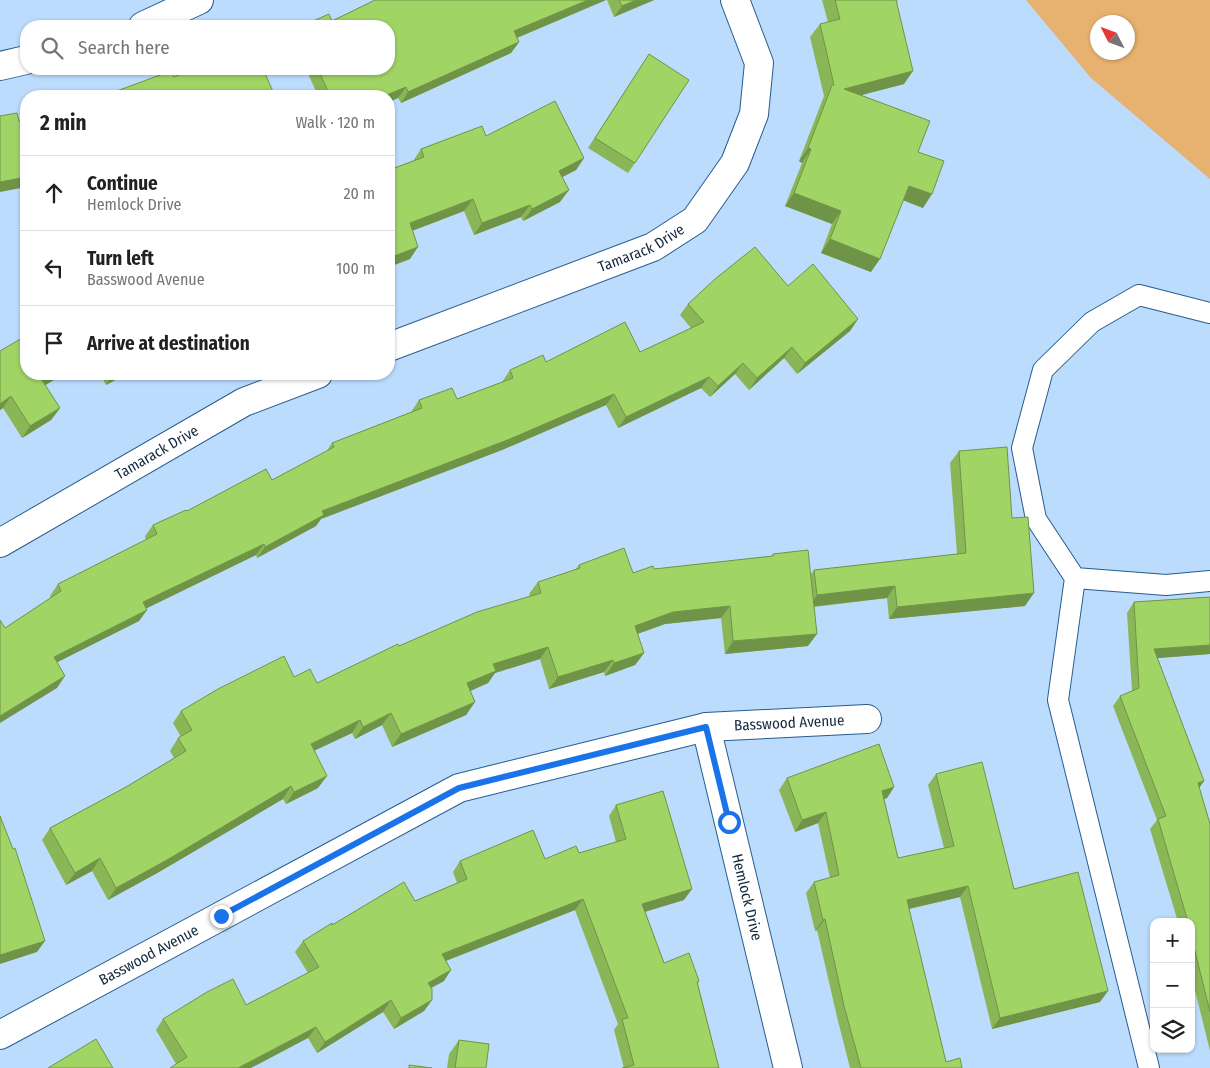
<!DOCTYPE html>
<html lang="en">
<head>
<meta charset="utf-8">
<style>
	:root { --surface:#fff; --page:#f2f2f2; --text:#202124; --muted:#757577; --line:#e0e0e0 }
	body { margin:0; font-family:"Fira Sans Condensed",sans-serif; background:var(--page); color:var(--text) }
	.controls { position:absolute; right:15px; bottom:15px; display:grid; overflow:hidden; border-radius:10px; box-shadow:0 1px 4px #0004 }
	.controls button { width:45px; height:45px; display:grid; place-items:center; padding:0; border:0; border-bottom:1px solid var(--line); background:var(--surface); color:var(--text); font:25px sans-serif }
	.compass { position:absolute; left:1090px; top:15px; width:45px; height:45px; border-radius:50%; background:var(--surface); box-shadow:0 1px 4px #0004; rotate:312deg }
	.stop { position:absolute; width:15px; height:15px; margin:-11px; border:4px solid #1a73e8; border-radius:50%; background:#fff }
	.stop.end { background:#1a73e8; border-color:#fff; box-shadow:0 1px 5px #0008 }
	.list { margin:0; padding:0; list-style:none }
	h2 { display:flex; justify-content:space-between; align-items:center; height:65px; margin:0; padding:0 20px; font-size:21px }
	h2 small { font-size:16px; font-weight:400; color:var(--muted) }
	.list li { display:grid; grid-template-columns:32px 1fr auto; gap:15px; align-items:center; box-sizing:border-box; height:75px; padding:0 20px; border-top:1px solid var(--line) }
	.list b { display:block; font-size:19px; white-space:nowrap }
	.list p { margin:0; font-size:16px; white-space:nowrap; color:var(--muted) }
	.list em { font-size:16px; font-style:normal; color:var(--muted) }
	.icon { flex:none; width:28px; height:28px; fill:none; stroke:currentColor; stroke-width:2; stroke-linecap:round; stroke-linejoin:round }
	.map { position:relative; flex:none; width:1210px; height:1068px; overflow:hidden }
	.search { position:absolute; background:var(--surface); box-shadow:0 1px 4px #0004; left:20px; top:20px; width:375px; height:55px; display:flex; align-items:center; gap:12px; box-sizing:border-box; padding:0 18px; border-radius:20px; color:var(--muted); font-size:19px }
	.panel { position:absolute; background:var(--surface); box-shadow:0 1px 4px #0004; left:20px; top:90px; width:375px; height:290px; border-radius:20px }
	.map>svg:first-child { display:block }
	.green { fill:#e7b170; fill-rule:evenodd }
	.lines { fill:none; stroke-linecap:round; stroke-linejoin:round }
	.lane-casing { stroke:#285c8d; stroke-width:22 }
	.street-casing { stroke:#285c8d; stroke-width:30 }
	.lane { stroke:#fff; stroke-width:20 }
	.street { stroke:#fff; stroke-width:28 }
	.wall { fill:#8ab657 }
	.shaded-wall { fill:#709447 }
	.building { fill:#a0d465; stroke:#709447 }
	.route { stroke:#1a73e8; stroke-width:6 }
	.labels { text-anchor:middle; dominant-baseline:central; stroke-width:4; stroke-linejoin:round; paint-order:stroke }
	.street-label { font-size:15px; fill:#13283e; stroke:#dce7f2 }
</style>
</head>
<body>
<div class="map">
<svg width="1210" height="1068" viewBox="0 0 1210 1068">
	<rect width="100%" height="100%" fill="#bcdcfe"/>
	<path class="green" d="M1026,0H1210V179L1091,78ZM1098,22H1128V52H1098Z"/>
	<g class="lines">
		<defs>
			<path id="lane" d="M1075,578L1166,585L1210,581
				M1149,1068L1058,700L1075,578L1036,519L1022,448L1043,370L1092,322L1139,295L1210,313"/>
			<g id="street">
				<path d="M143,26L199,0"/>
				<path d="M0,66L26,60"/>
				<path id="s1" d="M389,347L653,247L695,220L735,163L754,114L759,63L735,0"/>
				<path id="s2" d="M0,543L244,402L318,374"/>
				<path id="s3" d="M706,727L788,1068"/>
				<path id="s4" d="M0,1035L459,788L706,727L867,719"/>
			</g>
		</defs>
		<use href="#lane" class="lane-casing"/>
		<use href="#street" class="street-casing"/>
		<use href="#lane" class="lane"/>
		<use href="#street" class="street"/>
	</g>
	<path class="wall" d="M375,0H606L517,38L519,42L511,53L401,103L398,98L389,102V96H318L306,69H389L332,21Z
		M607,0H654L614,17Z
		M822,0H898L897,2L904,84L861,95L918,152L923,208L903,200L871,272L821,253L832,224L785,206L802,163L799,161L824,96L810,37L820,24L828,22Z
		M649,54L635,163L628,173L588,148Z
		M486,136L584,158L576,170L562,177L560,202L523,221L521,217L474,235L464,211L412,231L410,259L389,267V170L413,161L421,149Z
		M788,286L858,319L850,331L797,374L784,358L749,390L735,374L710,397L701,388L618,428L606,405L502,450L321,519L316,526L257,558L256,555L146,608L147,610L139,621L57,662V688L5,628L51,598L50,596L58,584L146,540L145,536L153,525L187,511L272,480L326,452L332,443L411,412L419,400L457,399L502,382L510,370L546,362L640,352L691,328L680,315L688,304Z
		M0,351L45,385L60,408L51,420L22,438L3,408L0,410Z
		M100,374H126L106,385Z
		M959,451L1012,518L1025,606L889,619L887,598L814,607L808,646L725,654L721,618L665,624L637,634L644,653L635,665L605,676L604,672L549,689L540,659L495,673L488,683L470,691L475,702L466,715L392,747L382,725L355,739L352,733L315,750L318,788L286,804L283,799L159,872L108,900L92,871L66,885L42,840L50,828L126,787L174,758L170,751L178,738L181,737L173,723L181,711L294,677L317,683L399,646L530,596L529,594L538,582L575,570L579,565L633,573L654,569L772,556L773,554L811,574L814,570L957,554L950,463Z
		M1210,597V654L1157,658L1204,781L1199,788L1210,824V1051L1191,974V922H1178L1150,829L1157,820L1113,706L1120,696L1132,691L1127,613L1134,602Z
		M936,774L1014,889L1100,1002L992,1029L960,897L909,909L946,1062L962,1068H850L837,1017L817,930L815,931L806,893L814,882L830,878L818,823L795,832L779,790L787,778L894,787L887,798L884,799L898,858L944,848L928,785Z
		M616,805L684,900L645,911L664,963L699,981L698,984L719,1068H624L614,1030L618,1024L575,910L446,961L444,981L431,988L432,1000L424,1011L394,1029L383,1012L317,1053L308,1038L176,1064L156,1030L163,1019L246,1005L308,973L295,952L303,941L332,925L415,901L457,883L453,872L460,861L545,859L579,853L616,842L609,816Z
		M459,1040L486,1068H447L449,1054Z"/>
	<path class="shaded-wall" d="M588,0H606L507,42L514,31Z
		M636,0H654L614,17L622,6Z
		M519,42L511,53L401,103L408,92Z
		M913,71L904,84L835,102L844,89Z
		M406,87L398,98L389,102V96H384Z
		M808,148L811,149L802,163L799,161Z
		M584,158L576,170L551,183L559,171Z
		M26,177V187L0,192V182Z
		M909,186L932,194L923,208L900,199Z
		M569,190L560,202L523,221L532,209Z
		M794,193L841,211L832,224L785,206Z
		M473,199L464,211L401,235L410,223Z
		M530,205L521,217L474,235L482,223Z
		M830,239L880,259L871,272L821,253Z
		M418,247L410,259L389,267V258Z
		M858,319L850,331L797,374L805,363Z
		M792,347L784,358L749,390L757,378Z
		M743,363L735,374L710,397L718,386Z
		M52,374H64L34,392L42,380Z
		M114,374H126L106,385Z
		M709,377L701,388L618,428L626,417Z
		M614,394L606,405L502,450L321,519L316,526L257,558L265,547L322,511Z
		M11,396L3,408L0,410V404Z
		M60,408L51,420L22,438L30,426Z
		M264,544L256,555L135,614L143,602Z
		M895,586L887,598L808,607L817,595Z
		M1034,593L1025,606L889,619L897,607Z
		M730,606L721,618L665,624L626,638L635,626L673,612Z
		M147,610L139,621L46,668L54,657Z
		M817,634L808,646L725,654L733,641Z
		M1210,645V654L1147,659L1154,649Z
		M548,647L540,659L495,673L488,683L459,696L467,683L493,664Z
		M644,653L635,665L605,676L614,663Z
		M613,660L604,672L549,689L558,677Z
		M65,676L57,688L0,723V716Z
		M475,702L466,715L392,747L401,734Z
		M391,713L382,725L355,739L363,727Z
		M360,720L352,733L303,756L311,744Z
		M327,776L318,788L286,804L294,792Z
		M1204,781L1197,791L1198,783Z
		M291,786L283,799L159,872L108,900L116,888Z
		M894,787L887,798L874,803L882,791Z
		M826,812L818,823L795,832L802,820Z
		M100,858L92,871L66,885L75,873Z
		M968,886L960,897L899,911L907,900Z
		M692,889L684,900L635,915L642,904Z
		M583,899L575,910L435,965L442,954Z
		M825,919L817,930L815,931L823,920Z
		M45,941L37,952L0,964V955Z
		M451,970L444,981L420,994L428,983Z
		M1108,991L1100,1002L992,1029L1000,1018Z
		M391,1000L383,1012L317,1053L325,1042Z
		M432,1000L424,1011L394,1029L401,1018Z
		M316,1027L308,1038L251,1068H238Z"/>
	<path class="building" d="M375,0H588L514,31L519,42L408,92L406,87L384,96H330L318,69H389V26H302L329,14L332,21Z
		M619,0H636L622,6Z
		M835,0H896L913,71L844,89L930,121L918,152L944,161L932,194L909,186L880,259L830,239L841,211L794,193L811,149L808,148L832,85H834L820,24L840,19Z
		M649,54L689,80L635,163L595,138Z
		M192,69H263L275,96H103L171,71L174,77Z
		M555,101L584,158L559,171L569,190L532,209L530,205L482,223L473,199L410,223L418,247L389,258V170L424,157L421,149L482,126L486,136Z
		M17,113L19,121L26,119V177L0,182V116Z
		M755,247L788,286L813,264L858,319L805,363L792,347L757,378L743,363L718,386L709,377L626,417L614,394L510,439L322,511L324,515L265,547L264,544L143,602L147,610L54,657L65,676L0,716V620L5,628L61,591L58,584L157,534L153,525L186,510L187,511L266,469L272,480L334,447L332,443L422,408L419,400L452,388L457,399L513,378L510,370L543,355L546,362L625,322L640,352L704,322L688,304L715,279Z
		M22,338L26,345V374H52L42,380L60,408L30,426L11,396L0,404V351Z
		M1007,447L1012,518L1028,517L1034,593L897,607L895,586L817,595L814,570L966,553L959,451Z
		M624,548L633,573L653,566L654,569L773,556V554L808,550L817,634L733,641L730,606L673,612L635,626L644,653L614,663L613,660L558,677L548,647L493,664L496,671L467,683L475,702L401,734L391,713L363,727L360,720L311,744L327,776L294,792L291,786L167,860L116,888L100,858L75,873L50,828L126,787L186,751L178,738L192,730L181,711L218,689L284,656L294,677L310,669L317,683L398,644L399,646L477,612L541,593L538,582L580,568L579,565Z
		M1210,597V645L1154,649L1204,781L1198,783L1210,824V1012L1191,935V922H1188L1158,819L1166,816L1120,696L1139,688L1134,602Z
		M879,744L894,787L882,791L898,858L954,846L936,774L982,762L1014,889L1078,872L1108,991L1000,1018L968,886L907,900L946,1062L960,1058L962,1068H861L844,1006L825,919L823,920L814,882L839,875L826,812L802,820L787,778Z
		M663,791L692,889L642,904L664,963L689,953L699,981L697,982L719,1068H622L634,1065L622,1019L628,1018L583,899L442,954L451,970L428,983L432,989V1000L401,1018L391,1000L325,1042L316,1027L238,1068H170L187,1057L163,1019L207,992L233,979L246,1005L319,967L303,941L332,923V925L404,882L415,901L467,879L460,861L533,830L545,859L576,846L579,853L626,839L616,805Z
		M0,816L13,849L15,848L45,941L0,955Z
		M96,1039L113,1068H48Z
		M459,1040L489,1044L486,1068H455Z
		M409,1065L432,1068H409Z"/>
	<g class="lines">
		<path class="route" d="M221,916L459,788L706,727L729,822"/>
	</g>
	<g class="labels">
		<g class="street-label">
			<text stroke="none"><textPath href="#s1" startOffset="271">Tamarack Drive</textPath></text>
			<text stroke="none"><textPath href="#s2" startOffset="181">Tamarack Drive</textPath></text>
			<text stroke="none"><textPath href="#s4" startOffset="859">Basswood Avenue</textPath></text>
			<text stroke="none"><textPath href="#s3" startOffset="175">Hemlock Drive</textPath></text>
			<text stroke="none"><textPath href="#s4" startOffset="169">Basswood Avenue</textPath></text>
		</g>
	</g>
</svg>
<div class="controls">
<button>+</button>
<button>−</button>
<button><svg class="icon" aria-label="layers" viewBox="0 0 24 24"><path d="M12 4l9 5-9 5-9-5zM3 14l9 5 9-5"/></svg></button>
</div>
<svg class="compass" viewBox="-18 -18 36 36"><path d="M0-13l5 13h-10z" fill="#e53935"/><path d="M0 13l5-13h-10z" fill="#757577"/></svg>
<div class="stop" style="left:729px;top:822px"></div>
<div class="stop end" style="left:221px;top:916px"></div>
<div class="search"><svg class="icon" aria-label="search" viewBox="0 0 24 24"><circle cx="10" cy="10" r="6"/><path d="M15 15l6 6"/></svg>Search here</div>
<section class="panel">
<h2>2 min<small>Walk · 120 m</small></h2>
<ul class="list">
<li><svg class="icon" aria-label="ahead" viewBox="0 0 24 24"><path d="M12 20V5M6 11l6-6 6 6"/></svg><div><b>Continue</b><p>Hemlock Drive</p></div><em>20 m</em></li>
<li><svg class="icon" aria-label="left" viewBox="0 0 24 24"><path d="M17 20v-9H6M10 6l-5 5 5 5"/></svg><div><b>Turn left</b><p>Basswood Avenue</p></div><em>100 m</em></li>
<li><svg class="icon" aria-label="arrive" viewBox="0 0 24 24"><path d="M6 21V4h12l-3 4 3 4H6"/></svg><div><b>Arrive at destination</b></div></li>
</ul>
</section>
</div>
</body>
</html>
